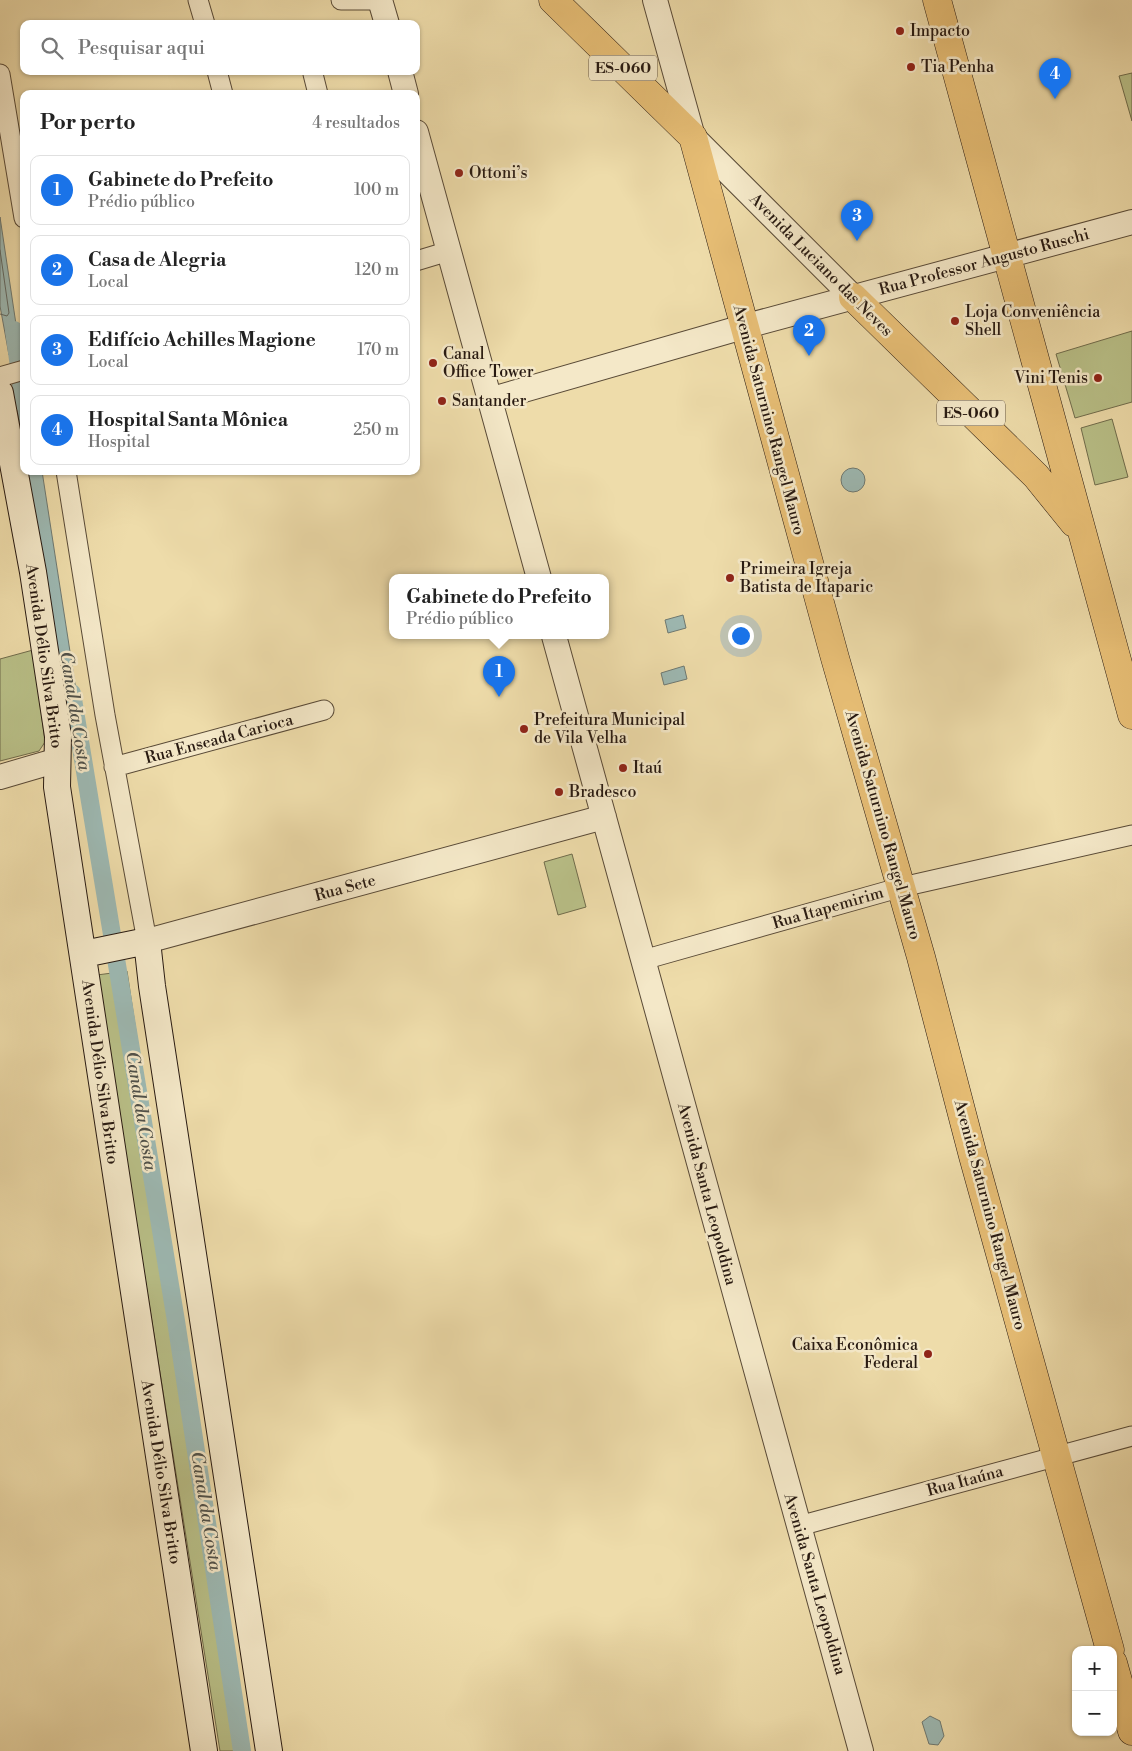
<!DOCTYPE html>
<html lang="pt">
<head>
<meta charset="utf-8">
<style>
	:root { --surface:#fff; --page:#f6f6f6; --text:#222; --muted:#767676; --line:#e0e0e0; --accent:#1a73e8 }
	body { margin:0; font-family:"Libre Bodoni",serif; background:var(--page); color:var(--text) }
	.controls { position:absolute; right:15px; bottom:15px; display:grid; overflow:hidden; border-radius:10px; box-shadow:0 1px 4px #0004 }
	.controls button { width:45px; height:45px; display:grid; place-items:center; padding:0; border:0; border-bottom:1px solid var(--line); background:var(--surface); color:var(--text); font:25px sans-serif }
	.you { position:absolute; left:740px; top:635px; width:18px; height:18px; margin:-12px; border:4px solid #fff; border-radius:50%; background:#1a73e8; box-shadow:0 0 0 8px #1a73e833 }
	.badge { display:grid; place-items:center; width:32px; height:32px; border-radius:50%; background:var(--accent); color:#fff; font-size:16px; font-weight:700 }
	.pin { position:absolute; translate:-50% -41px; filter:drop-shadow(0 1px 2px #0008) }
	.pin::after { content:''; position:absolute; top:26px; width:18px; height:15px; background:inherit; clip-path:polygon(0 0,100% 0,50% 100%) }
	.popup { position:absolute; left:389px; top:574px; width:220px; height:65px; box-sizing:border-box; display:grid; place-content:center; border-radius:10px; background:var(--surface); filter:drop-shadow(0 1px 4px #0005); font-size:16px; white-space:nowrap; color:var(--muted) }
	.popup b { font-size:19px; color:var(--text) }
	.popup::after { content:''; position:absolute; left:50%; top:100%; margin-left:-10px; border:10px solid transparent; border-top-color:var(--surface) }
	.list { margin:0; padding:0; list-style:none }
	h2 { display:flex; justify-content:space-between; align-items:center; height:65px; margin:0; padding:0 20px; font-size:21px }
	h2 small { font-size:16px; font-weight:400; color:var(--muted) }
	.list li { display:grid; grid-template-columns:32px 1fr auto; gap:15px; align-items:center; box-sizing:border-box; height:70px; margin:0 10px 10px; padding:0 10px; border:1px solid var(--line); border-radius:10px }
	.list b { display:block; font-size:19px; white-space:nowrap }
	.list p { margin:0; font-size:16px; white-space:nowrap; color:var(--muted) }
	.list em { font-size:16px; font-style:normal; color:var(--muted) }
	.icon { flex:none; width:28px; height:28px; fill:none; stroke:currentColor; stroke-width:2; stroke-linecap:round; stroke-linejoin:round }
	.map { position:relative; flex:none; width:1132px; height:1751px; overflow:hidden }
	.search { position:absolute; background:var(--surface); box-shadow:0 1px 4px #0004; left:20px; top:20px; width:400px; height:55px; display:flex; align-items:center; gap:12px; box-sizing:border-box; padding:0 18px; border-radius:10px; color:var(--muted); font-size:19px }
	.panel { position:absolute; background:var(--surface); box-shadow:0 1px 4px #0004; left:20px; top:90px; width:400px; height:385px; border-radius:10px }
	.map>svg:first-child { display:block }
	.green { fill:#b9c088; stroke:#706c4c }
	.water { fill:#9db9b3; stroke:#6e7972 }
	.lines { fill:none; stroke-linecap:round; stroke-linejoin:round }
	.shore { stroke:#626962; stroke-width:1 }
	.canal { stroke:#9db9b3; stroke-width:18 }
	.minor-casing { stroke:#594a37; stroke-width:21 }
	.tertiary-casing { stroke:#594a37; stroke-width:26 }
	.secondary-casing { stroke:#271911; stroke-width:28 }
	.primary-casing { stroke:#271911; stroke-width:29 }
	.minor { stroke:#f4e8c8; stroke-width:19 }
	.tertiary { stroke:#f4e8c8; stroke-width:24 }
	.secondary { stroke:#f4e8c8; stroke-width:26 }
	.primary { stroke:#e7be75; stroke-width:28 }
	.poi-dot { fill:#8f2418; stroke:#f4e8c8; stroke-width:2 }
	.labels { text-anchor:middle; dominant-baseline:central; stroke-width:5; stroke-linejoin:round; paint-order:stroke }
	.shield { fill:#f4e8c8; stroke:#645748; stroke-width:1 }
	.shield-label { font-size:15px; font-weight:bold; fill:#271911 }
	.poi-label { font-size:16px; fill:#271911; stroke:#f4e8c8; text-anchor:start }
	.street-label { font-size:16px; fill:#271911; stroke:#f4e8c8 }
	.water-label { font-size:18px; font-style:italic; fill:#50514a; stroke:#f4e8c8 }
</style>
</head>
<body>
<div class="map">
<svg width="1132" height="1751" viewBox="0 0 1132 1751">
	<rect width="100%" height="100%" fill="#eedcaa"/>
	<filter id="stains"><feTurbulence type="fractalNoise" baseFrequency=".004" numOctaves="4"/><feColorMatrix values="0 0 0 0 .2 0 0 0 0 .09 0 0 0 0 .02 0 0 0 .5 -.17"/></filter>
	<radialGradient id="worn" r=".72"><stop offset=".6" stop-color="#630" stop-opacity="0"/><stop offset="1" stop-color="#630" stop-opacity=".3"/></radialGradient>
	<path class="green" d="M1132,73V121L1119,76Z
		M1132,331V402L1075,418L1056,354Z
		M1112,419L1128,477L1095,485L1081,428Z
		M33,650L45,742L39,751L0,761V659Z
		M572,854L586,907L558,915L544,862Z
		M127,971L243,1751H220L97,975Z"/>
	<path class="water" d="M0,217L20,351L9,355L0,306Z
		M24,378V450L12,381Z
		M841 480a12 12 0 1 1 24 0a12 12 0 1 1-24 0Z
		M27,471H42L80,716L69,718Z
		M683,615L686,628L668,633L665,620Z
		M684,666L687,679L664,685L661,673Z
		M930,1716L940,1721L944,1736L938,1745L929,1744L922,1722Z"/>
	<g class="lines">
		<path class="shore" d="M0,250L9,313L7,316L0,314"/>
		<path class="canal" d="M14,330L24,404
			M72,693L176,1321L242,1751"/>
		<defs>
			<path id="minor" d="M198,0L205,24
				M341,0H380
				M217,71L223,94
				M0,74L24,218
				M313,74L318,94
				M416,261L449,251
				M0,377L24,370
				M66,471L105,715L147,941
				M114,767L324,710
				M643,960L902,887L1132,835
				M799,1526L1132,1436"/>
			<path id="tertiary" d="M380,0L387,24
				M655,0L693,137L853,297
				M400,71L406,94
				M416,132L539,578
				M489,400L743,327L1132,222
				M554,636L861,1751
				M0,777L58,760
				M147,941L604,817"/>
			<path id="secondary" d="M0,393L33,572L58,736L57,787L204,1751
				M84,954L147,941L152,986L269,1751"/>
			<path id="primary" d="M553,0L693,137L835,658L921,957L973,1156L1110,1650
				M937,0L1132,715
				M853,297L1036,476L1074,523
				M1113,1663L1132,1731"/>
		</defs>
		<use href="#minor" class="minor-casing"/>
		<use href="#tertiary" class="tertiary-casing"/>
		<use href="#secondary" class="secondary-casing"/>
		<use href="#primary" class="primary-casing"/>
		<use href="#minor" class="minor"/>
		<use href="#tertiary" class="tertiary"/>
		<use href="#secondary" class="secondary"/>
		<use href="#primary" class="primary"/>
	</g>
	<g class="poi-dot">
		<circle cx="900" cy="31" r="5"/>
		<circle cx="911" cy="67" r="5"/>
		<circle cx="459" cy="173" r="5"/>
		<circle cx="955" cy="321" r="5"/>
		<circle cx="433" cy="363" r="5"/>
		<circle cx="1098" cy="378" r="5"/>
		<circle cx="442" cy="401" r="5"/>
		<circle cx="730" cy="578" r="5"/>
		<circle cx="524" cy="729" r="5"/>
		<circle cx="623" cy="768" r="5"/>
		<circle cx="559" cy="792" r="5"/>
		<circle cx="928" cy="1354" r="5"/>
	</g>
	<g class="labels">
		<g class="shield">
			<rect x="589" y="55.5" width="68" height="25" rx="4"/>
			<rect x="937" y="400.5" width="68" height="25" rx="4"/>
		</g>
		<g class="shield-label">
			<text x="623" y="68">ES-060</text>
			<text x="971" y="413">ES-060</text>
		</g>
		<g class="poi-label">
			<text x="910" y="31">Impacto</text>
			<text x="921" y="67">Tia Penha</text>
			<text x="469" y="173">Ottoni’s</text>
			<text x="965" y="312">Loja Conveniência<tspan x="965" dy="18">Shell</tspan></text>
			<text x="443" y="354">Canal<tspan x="443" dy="18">Office Tower</tspan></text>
			<text x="1088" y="378" text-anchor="end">Vini Tenis</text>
			<text x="452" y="401">Santander</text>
			<text x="740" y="569">Primeira Igreja<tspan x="740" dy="18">Batista de Itaparic</tspan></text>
			<text x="534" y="720">Prefeitura Municipal<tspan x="534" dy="18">de Vila Velha</tspan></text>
			<text x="633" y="768">Itaú</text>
			<text x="569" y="792">Bradesco</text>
			<text x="918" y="1345" text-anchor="end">Caixa Econômica<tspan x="918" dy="18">Federal</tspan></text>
		</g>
		<g class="street-label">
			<text transform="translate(984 262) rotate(-15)">Rua Professor Augusto Ruschi</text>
			<text transform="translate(821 265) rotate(45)">Avenida Luciano das Neves</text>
			<text transform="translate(769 420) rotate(75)">Avenida Saturnino Rangel Mauro</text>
			<text transform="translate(44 656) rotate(82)">Avenida Délio Silva Britto</text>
			<text transform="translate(219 739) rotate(-15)">Rua Enseada Carioca</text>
			<text transform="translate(883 825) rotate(74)">Avenida Saturnino Rangel Mauro</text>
			<text transform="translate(345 888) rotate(-15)">Rua Sete</text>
			<text transform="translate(828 908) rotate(-16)">Rua Itapemirim</text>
			<text transform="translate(100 1072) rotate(82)">Avenida Délio Silva Britto</text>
			<text transform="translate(707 1194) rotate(75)">Avenida Santa Leopoldina</text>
			<text transform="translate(990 1215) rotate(75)">Avenida Saturnino Rangel Mauro</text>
			<text transform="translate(161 1472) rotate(81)">Avenida Délio Silva Britto</text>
			<text transform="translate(965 1481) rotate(-15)">Rua Itaúna</text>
			<text transform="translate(815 1584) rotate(74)">Avenida Santa Leopoldina</text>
		</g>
		<g class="water-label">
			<text transform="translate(75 711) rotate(81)">Canal da Costa</text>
			<text transform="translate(141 1111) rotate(81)">Canal da Costa</text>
			<text transform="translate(206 1511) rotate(81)">Canal da Costa</text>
		</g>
	</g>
	<rect width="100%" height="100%" filter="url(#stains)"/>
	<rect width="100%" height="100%" fill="url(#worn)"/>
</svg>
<div class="controls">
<button>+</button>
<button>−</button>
</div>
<div class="you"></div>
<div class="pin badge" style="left:499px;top:697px">1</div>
<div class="popup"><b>Gabinete do Prefeito</b>Prédio público</div>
<div class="pin badge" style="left:809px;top:356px">2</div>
<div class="pin badge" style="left:857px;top:241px">3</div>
<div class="pin badge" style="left:1055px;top:99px">4</div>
<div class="search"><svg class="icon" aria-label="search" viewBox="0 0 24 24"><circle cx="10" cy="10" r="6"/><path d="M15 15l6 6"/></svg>Pesquisar aqui</div>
<section class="panel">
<h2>Por perto<small>4 resultados</small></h2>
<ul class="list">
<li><span class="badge">1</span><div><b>Gabinete do Prefeito</b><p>Prédio público</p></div><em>100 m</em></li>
<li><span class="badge">2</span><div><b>Casa de Alegria</b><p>Local</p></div><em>120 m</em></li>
<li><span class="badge">3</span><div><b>Edifício Achilles Magione</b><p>Local</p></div><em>170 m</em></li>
<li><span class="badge">4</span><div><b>Hospital Santa Mônica</b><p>Hospital</p></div><em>250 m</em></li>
</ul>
</section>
</div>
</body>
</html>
